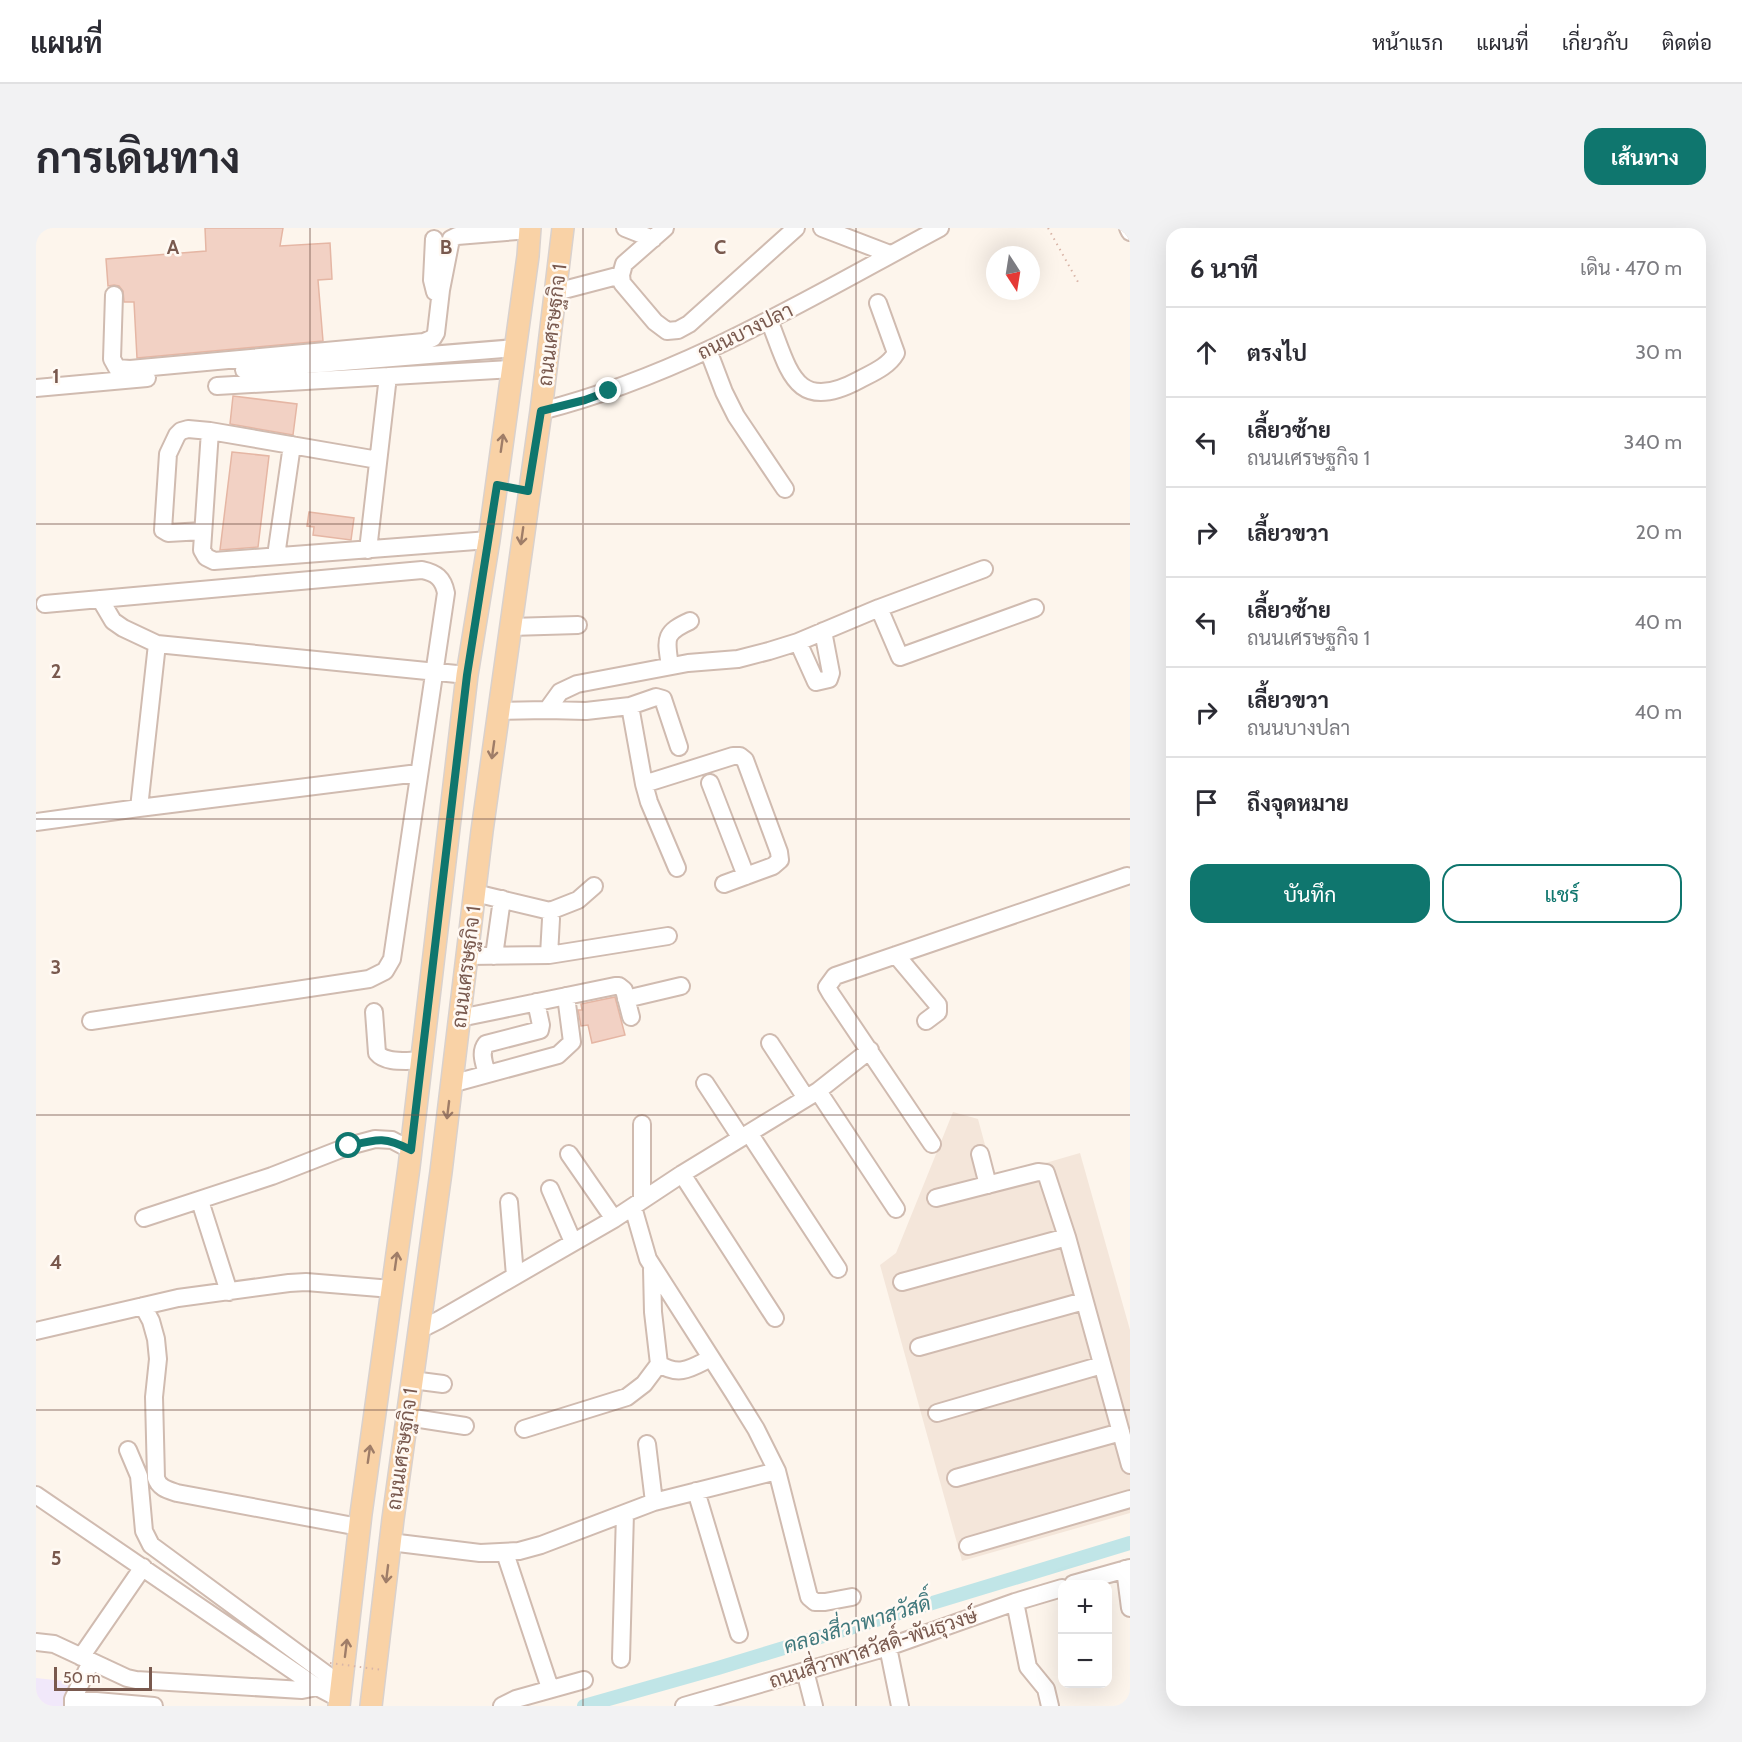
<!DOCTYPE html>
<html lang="th">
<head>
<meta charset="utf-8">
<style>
	:root { --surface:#fff; --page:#f2f2f3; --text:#2b2b33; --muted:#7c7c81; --line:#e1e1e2; --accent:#0f766e }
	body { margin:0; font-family:Cabin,Sarabun,sans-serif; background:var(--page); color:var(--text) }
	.controls { position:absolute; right:18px; bottom:18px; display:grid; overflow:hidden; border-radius:12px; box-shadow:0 6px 24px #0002 }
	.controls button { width:54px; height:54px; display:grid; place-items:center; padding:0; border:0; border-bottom:2px solid var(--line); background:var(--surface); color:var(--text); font:30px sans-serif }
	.compass { position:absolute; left:950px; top:18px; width:54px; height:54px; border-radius:50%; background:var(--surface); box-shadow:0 6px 24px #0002; rotate:168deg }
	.scale { position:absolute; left:18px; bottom:15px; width:98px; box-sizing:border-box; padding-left:6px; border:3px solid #79594e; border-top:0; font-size:16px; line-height:21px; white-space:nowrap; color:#79594e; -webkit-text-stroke:4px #fff9f3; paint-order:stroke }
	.stop { position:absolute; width:18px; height:18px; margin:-14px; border:4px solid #0f766e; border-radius:50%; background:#fff }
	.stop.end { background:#0f766e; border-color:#fff; box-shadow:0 2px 6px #0008 }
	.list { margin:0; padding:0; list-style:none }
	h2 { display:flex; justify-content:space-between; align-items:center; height:78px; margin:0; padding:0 24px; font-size:26px }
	h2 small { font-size:20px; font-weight:400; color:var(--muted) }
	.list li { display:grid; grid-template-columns:39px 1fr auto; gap:18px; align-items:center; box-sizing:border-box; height:90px; padding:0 24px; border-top:2px solid var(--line) }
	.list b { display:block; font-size:22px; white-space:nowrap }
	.list p { margin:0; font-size:20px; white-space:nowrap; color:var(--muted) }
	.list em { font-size:20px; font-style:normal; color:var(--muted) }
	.actions { display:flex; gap:12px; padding:18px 24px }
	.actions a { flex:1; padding:14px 0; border:2px solid var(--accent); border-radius:18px; text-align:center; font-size:21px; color:var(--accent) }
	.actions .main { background:var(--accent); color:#fff }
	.icon { flex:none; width:33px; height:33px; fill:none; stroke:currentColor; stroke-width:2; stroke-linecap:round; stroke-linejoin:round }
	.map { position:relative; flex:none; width:1094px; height:1478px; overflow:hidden; border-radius:18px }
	header { display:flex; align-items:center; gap:36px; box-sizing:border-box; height:84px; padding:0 30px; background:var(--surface); border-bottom:2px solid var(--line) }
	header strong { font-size:28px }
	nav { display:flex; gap:33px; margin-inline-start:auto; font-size:21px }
	.intro { display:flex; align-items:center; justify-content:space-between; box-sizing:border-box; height:144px; padding:0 36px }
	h1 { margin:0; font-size:42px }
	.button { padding:15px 27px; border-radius:18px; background:var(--accent); color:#fff; font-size:21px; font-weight:700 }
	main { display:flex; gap:36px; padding:0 36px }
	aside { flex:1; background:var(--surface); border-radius:18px; box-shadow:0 6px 24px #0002 }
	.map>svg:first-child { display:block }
	.residential { fill:#f4e6da }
	.education { fill:#f1e8fa }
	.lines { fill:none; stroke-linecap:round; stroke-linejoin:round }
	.canal { stroke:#c0e5e7; stroke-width:14 }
	.building { fill:#f2d1c4; stroke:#e5b6a4; stroke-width:1.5 }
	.minor-casing { stroke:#d0bbb0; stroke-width:20 }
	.major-casing { stroke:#d9d1cd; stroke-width:24 }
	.path { stroke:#d8b4a6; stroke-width:2; stroke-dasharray:1.5 4.5; stroke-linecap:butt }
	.minor { stroke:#fff; stroke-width:16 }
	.major { stroke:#f9d2a6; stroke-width:21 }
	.path-bridge { stroke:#d8b4a6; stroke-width:2; stroke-dasharray:1.5 4.5; stroke-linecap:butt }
	.oneway { stroke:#9f7d68 }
	.route { stroke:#0f766e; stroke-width:8 }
	.grid { fill:none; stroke:#79594e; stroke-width:1.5; stroke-opacity:0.55 }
	.labels { text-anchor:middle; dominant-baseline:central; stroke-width:5; stroke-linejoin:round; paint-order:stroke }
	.street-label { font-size:20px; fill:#79594e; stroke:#fff9f3 }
	.water-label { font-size:21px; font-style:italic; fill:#41797d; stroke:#fff9f3 }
	.grid-label { font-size:20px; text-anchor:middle; font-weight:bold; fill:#79594e; stroke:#fff9f3; stroke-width:5; stroke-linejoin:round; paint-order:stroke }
</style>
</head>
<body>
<header>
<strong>แผนที่</strong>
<nav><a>หน้าแรก</a><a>แผนที่</a><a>เกี่ยวกับ</a><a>ติดต่อ</a></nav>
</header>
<div class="intro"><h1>การเดินทาง</h1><a class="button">เส้นทาง</a></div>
<main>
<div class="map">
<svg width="1094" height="1478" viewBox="0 0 1094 1478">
	<rect width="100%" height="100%" fill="#fdf5ec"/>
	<path class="residential" d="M917,884L942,891L958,950L1044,925L1094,1102V1285L926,1333L844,1037L860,1025Z"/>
	<path class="education" d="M0,1450L36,1454V1478H0Z"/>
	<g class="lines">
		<path class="canal" d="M548,1478L682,1440L1094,1315"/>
	</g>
	<path class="building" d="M169,0H247L244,18L294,15L296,51L282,52L287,113L101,130L98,74H88L87,63L83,58L78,57L72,58L70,31L170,23Z
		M197,168L261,176L257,207L194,196Z
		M196,224L233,228L222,319L184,322Z
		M273,284L318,290L315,312L277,307L278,299L271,298Z
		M579,769L589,807L556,815L552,797L545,798L542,782H546L545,776Z"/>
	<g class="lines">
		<defs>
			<path id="minor" d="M589,0L617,11
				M629,0L588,36L585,47L586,55L619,94L631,103L642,102L653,96L760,0
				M786,0L854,26
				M1092,0L1094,4
				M398,11L396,52L399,64
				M520,64L585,47
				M78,67L76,131L81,140L94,141L388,114L397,110L400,105L405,62L415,11L421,8L494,2
				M733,92C753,141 758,187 823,152C836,145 852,139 860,125L842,75
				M672,122L688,164L700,188L749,261
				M208,142L479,120
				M181,158L476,141
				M0,160L111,150
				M505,183C648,147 775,69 904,0
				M174,203L166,322L170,329L178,333L453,312
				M167,303L132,305L127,302L132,226L141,207L145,203L152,201L174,203L342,232
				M332,322L352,148
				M240,328L256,217
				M64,371L77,393L87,400L121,416
				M9,376L386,342C400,345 407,350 410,365L356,731L349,743L333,751L55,793
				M843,380L864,429L999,380
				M474,399L542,397
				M762,414L780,454L793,451L795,445L787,403
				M634,438C630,411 627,405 654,393
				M594,478L620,469L627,471L643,519
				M511,482L550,483L594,478L608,556L697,528H704L709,532L743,624L744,632L737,638L688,656
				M462,483L511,482L524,464L541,456L652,435L702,431L733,423L762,414L843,380L948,341
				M382,545L103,580L121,416L431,447
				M674,555L710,648
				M608,556L613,574L641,640
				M0,594L103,580
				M439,665L514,683L542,672L558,658
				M513,727L632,708
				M860,727L902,777V784L890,793
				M431,728L513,727L515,691L514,683
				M458,728L466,671
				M590,771L645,758
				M338,784L341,825C350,836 372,832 386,833
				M424,790L579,758H583L588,762L595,789
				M734,815L770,870
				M451,846C449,837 443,825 450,816L504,802L505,797L500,774
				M669,855L705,910
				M415,856L522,827L536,814L530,768
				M782,863L860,981
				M606,896V972
				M713,905L802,1041
				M896,916L795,766L791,759L799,748L1091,648
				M533,926L578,991
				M944,926L952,957
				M646,946L739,1090
				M514,961L537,1014
				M900,970L1002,944L1010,945L1031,1009L1094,1237
				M164,973L193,1064
				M473,974L479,1048
				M597,979L612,1031L697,1164L720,1201L741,1243L773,1369L779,1374H789L816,1369
				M108,990L236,948L313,918L339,911L356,912L375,922
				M616,1041L617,1084L623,1136C644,1149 655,1140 675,1130
				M866,1054L1031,1009
				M107,1078L115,1093L120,1111L122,1131L118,1169L120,1250C123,1260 132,1262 141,1265L323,1299
				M383,1102L403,1092L578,991L646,946L782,863L834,822
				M0,1103L142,1070L253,1055L270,1054L356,1061
				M883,1119L1048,1073
				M376,1152L407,1156
				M901,1185L1066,1137
				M371,1189L429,1198
				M488,1201L591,1169L608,1156L623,1136
				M611,1216L618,1274
				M92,1222L103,1248L108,1303L115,1317L305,1457
				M920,1250L1085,1204
				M660,1263L703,1406
				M0,1267L281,1459L304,1471
				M354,1314L444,1325L483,1323L505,1317L618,1274L741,1243
				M932,1318L1094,1271
				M469,1325L514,1460
				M1089,1341L1094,1380
				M1037,1356L1094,1340
				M979,1374L992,1439L1010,1461L1014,1478
				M0,1414L18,1416L91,1450L100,1452L266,1462L281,1459
				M852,1419L864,1478
				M45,1429L107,1339
				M585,1431L589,1285
				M769,1443L778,1478
				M37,1471L118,1478
				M37,1478V1471L55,1434
				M466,1478L480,1471L548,1452
				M648,1478L852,1419L979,1374L1026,1360"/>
			<path id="major" d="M303,1478L325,1286L373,939L431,447L453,312L492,28L494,0
				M335,1478L357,1291L405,944L446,603L505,183L527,0"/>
		</defs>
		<use href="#minor" class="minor-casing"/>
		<use href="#major" class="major-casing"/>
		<path class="path" d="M1012,0L1042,54"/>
		<use href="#minor" class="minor"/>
		<use href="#major" class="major"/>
		<path class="path-bridge" d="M294,1435L347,1442"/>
	</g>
	<defs><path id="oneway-shaft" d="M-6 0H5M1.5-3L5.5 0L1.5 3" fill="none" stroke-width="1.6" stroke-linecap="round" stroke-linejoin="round" transform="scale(1.5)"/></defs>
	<g class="oneway">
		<use href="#oneway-shaft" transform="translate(466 215) rotate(-82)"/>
		<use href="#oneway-shaft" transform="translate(486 308) rotate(98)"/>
		<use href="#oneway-shaft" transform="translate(457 522) rotate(98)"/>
		<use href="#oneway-shaft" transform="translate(412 882) rotate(97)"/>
		<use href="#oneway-shaft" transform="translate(360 1033) rotate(-82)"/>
		<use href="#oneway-shaft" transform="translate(333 1226) rotate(-82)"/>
		<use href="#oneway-shaft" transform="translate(351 1346) rotate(97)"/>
		<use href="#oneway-shaft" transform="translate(310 1420) rotate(-83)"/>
	</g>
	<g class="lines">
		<path class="route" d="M313,918C341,911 348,908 375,922L431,447L461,257L492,263L505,183L549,172L573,163"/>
	</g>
	<path class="grid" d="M274,0V1478M547,0V1478M820,0V1478M0,296H1094M0,591H1094M0,887H1094M0,1182H1094"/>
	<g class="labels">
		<g class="street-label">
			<text transform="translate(516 97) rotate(-83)">ถนนเศรษฐกิจ 1</text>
			<text transform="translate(709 103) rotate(-26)">ถนนบางปลา</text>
			<text transform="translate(430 739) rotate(-83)">ถนนเศรษฐกิจ 1</text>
			<text transform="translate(366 1221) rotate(-82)">ถนนเศรษฐกิจ 1</text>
			<text transform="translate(837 1420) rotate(-18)">ถนนสี่วาพาสวัสดิ์-พันธุวงษ์</text>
		</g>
		<g class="water-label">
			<text transform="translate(821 1396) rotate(-17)">คลองสี่วาพาสวัสดิ์</text>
		</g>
	</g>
	<g class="grid-label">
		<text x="137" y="26">A</text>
		<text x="410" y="26">B</text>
		<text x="684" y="26">C</text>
		<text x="20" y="155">1</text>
		<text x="20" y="450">2</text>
		<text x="20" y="746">3</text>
		<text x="20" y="1041">4</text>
		<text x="20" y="1337">5</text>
	</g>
</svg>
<div class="controls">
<button>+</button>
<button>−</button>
</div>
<svg class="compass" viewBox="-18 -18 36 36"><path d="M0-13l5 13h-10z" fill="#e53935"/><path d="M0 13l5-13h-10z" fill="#7c7c81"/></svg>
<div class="scale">50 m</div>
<div class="stop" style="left:313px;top:918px"></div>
<div class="stop end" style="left:573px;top:163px"></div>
</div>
<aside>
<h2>6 นาที<small>เดิน · 470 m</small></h2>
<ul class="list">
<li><svg class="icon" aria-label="ahead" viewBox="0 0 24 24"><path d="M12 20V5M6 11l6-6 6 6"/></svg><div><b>ตรงไป</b></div><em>30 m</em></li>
<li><svg class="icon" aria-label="left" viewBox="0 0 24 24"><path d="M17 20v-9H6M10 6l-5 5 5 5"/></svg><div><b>เลี้ยวซ้าย</b><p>ถนนเศรษฐกิจ 1</p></div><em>340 m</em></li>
<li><svg class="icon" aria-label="right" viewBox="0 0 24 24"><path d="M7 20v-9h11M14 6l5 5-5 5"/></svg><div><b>เลี้ยวขวา</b></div><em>20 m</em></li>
<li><svg class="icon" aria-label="left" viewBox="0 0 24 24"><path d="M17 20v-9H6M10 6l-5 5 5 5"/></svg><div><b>เลี้ยวซ้าย</b><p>ถนนเศรษฐกิจ 1</p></div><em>40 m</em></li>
<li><svg class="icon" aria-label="right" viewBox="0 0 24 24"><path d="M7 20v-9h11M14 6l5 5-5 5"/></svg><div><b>เลี้ยวขวา</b><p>ถนนบางปลา</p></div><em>40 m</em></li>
<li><svg class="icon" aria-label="arrive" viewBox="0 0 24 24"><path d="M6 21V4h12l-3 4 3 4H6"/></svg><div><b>ถึงจุดหมาย</b></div></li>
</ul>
<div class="actions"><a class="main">บันทึก</a><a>แชร์</a></div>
</aside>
</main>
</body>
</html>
